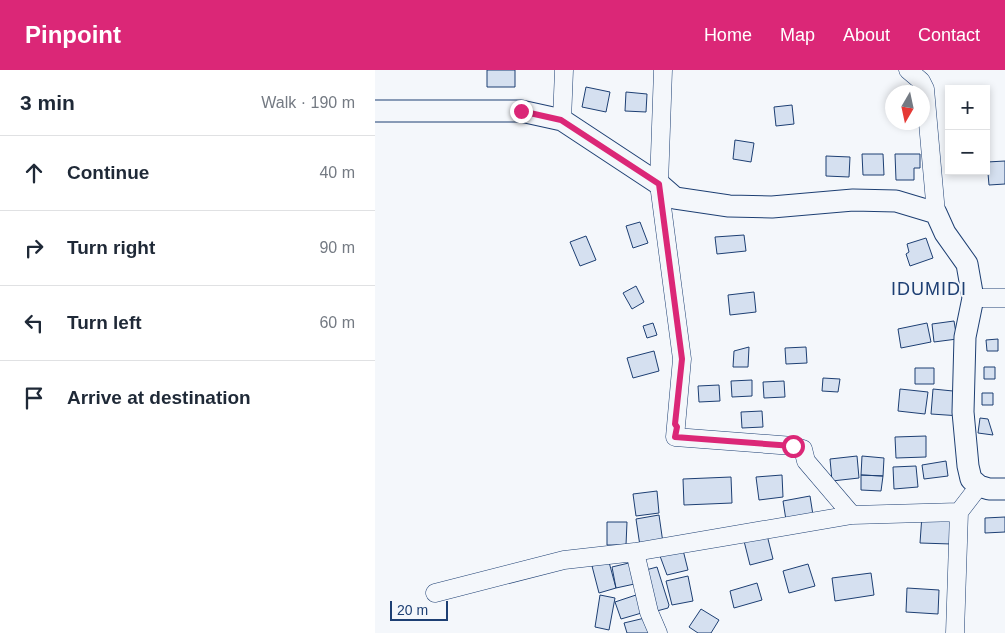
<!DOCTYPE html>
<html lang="en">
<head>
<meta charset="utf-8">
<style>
	:root { --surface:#fff; --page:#f6f6f7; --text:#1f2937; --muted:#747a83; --line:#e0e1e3; --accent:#db2777 }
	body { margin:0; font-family:Helvetica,sans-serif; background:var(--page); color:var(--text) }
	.controls { position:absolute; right:15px; top:15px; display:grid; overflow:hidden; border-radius:0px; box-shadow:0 2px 8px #0003 }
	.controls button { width:45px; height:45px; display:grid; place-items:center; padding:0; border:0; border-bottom:1px solid var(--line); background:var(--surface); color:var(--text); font:25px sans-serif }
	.compass { position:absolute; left:510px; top:15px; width:45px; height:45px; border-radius:50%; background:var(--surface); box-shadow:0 2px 8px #0003; rotate:189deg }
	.scale { position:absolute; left:15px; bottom:12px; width:58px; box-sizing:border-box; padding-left:5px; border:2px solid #1d3f73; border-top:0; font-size:14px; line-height:18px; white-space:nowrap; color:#1d3f73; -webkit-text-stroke:4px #f4f7fb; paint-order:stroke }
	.stop { position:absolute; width:15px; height:15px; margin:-11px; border:4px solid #db2777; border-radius:50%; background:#fff }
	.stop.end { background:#db2777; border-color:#fff; box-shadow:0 1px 5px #0008 }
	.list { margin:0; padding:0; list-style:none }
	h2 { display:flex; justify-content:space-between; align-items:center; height:65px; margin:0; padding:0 20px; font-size:21px }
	h2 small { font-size:16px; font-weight:400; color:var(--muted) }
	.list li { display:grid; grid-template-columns:32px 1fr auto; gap:15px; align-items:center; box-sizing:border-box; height:75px; padding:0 20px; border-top:1px solid var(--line) }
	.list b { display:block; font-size:19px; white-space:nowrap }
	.list em { font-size:16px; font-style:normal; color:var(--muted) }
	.icon { flex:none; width:28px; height:28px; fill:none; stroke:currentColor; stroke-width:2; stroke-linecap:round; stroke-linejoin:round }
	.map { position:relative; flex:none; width:630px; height:563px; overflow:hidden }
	header { display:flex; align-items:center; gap:30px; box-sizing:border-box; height:70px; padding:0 25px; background:var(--accent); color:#fff }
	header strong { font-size:24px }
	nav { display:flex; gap:28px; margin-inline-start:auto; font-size:18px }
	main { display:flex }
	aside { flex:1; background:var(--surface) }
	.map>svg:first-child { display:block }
	.building { fill:#d5e0f0; stroke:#1d3f73 }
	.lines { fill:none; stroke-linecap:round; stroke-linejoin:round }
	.minor-casing { stroke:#1d3f73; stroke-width:19 }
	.tertiary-casing { stroke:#1d3f73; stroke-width:23 }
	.minor { stroke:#f4f7fb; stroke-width:18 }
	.tertiary { stroke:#f4f7fb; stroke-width:21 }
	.route { stroke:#db2777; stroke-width:6 }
	.labels { text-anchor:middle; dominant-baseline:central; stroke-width:4; stroke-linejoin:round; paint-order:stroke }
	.quarter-label { font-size:18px; letter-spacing:1px; fill:#1d3f73; stroke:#f4f7fb }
</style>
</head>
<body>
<header>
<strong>Pinpoint</strong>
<nav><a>Home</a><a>Map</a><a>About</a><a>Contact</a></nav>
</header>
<main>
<aside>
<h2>3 min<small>Walk · 190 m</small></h2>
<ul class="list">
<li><svg class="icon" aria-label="ahead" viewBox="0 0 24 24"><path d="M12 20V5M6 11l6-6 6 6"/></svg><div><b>Continue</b></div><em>40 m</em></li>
<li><svg class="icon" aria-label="right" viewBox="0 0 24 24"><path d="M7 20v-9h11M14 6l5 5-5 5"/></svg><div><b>Turn right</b></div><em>90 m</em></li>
<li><svg class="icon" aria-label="left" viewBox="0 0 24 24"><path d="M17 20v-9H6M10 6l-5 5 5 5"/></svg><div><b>Turn left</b></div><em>60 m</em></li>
<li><svg class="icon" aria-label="arrive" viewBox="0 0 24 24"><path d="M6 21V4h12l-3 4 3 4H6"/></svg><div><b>Arrive at destination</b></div></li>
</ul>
</aside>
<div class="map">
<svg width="630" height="563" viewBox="0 0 630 563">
	<rect width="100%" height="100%" fill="#f4f7fb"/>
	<path class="building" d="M112,0H140V17H112Z
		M211,17L235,22L231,42L207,37Z
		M251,22L272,24L271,42L250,41Z
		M417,35L419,54L401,56L399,37Z
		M360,70L379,73L376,92L358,89Z
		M487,84H508L509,105H488Z
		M520,84H545V98H539V110H521Z
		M451,86L475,87L474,107L451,106Z
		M630,91V114L614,115L612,92Z
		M265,152L273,173L258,178L251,156Z
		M369,165L371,181L342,184L340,167Z
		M211,166L221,190L205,196L195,172Z
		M551,168L558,188L535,196L531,184L534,182L532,174Z
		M261,216L269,232L257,239L248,223Z
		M379,222L381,242L355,245L353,225Z
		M579,251L582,269L559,272L557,254Z
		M278,253L282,265L272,268L268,256Z
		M552,253L556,272L526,278L523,259Z
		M623,269V281H612L611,270Z
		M374,277L373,297H358L359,281Z
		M431,277L432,293L411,294L410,278Z
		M279,281L284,301L258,308L252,288Z
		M609,297H620V309H609Z
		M540,298H559V314H540Z
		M448,308L465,309L463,322L447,321Z
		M377,310V326L357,327L356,311Z
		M409,311L410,327L389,328L388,312Z
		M344,315L345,331L324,332L323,316Z
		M525,319L553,322L550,344L523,341Z
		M558,319L588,322L586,346L556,344Z
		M607,323H618V335H607Z
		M387,341L388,357L367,358L366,342Z
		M605,348L613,349L618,365L603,363Z
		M551,366V387L521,388L520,367Z
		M482,386L484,408L457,411L455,389Z
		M487,386L509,388L508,406L486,405Z
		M571,391L573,406L549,409L547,395Z
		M541,396L543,417L519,419L518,397Z
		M407,405L408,427L384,430L381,407Z
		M486,405L508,406L506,421L486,420Z
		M356,407L357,433L309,435L308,409Z
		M282,421L284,443L261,446L258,424Z
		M435,426L438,445L411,450L408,431Z
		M284,445L288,473L265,476L261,449Z
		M547,445L577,446L576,474L545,473Z
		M630,447V462L610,463V448Z
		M232,452H252L251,475H232Z
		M392,465L398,489L375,495L369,471Z
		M308,480L313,500L292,505L285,486Z
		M234,492L241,518L224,523L217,496Z
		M258,492L264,513L241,518L237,497Z
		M433,494L440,516L414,523L408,501Z
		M282,497L294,535L293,538L278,542L267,501Z
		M496,503L499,525L460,531L457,508Z
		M313,506L318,531L297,535L291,511Z
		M382,513L387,530L359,538L355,521Z
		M532,518L564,520L563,544L531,542Z
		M264,524L270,542L246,549L240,532Z
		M225,525L240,528L234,560L220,557Z
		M326,539L344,550L336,563H323L314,557Z
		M274,547L278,563H252L249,553Z"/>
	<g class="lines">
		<defs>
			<path id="minor" d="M288,0L284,114L307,289L300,367L418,376L428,379L431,391L477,445
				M533,0L546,11L550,19L561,143
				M187,50L189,0
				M598,228H630
				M260,482L274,542L283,563
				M60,523L189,490L260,482L477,445L584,442L604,416
				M580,563L584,442"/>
			<path id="tertiary" d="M0,41H146L187,50L284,114L300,128L354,136L397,137L478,130L521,131L561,143L570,163L592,194L598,228L590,267L588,342L593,396L596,409L604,416L614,419H630"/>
		</defs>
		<use href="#minor" class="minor-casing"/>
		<use href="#tertiary" class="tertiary-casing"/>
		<use href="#minor" class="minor"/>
		<use href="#tertiary" class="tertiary"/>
	</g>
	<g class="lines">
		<path class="route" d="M146,41L186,50L284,114L307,289L300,354L302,357L300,367L418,376"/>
	</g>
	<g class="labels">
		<g class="quarter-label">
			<text x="554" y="219">IDUMIDI</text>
		</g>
	</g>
</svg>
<div class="controls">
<button>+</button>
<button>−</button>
</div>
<svg class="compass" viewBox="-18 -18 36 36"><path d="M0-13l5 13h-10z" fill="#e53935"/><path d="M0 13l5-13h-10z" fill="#747a83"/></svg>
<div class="scale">20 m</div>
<div class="stop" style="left:418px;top:376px"></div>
<div class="stop end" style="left:146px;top:41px"></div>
</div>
</main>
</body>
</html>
